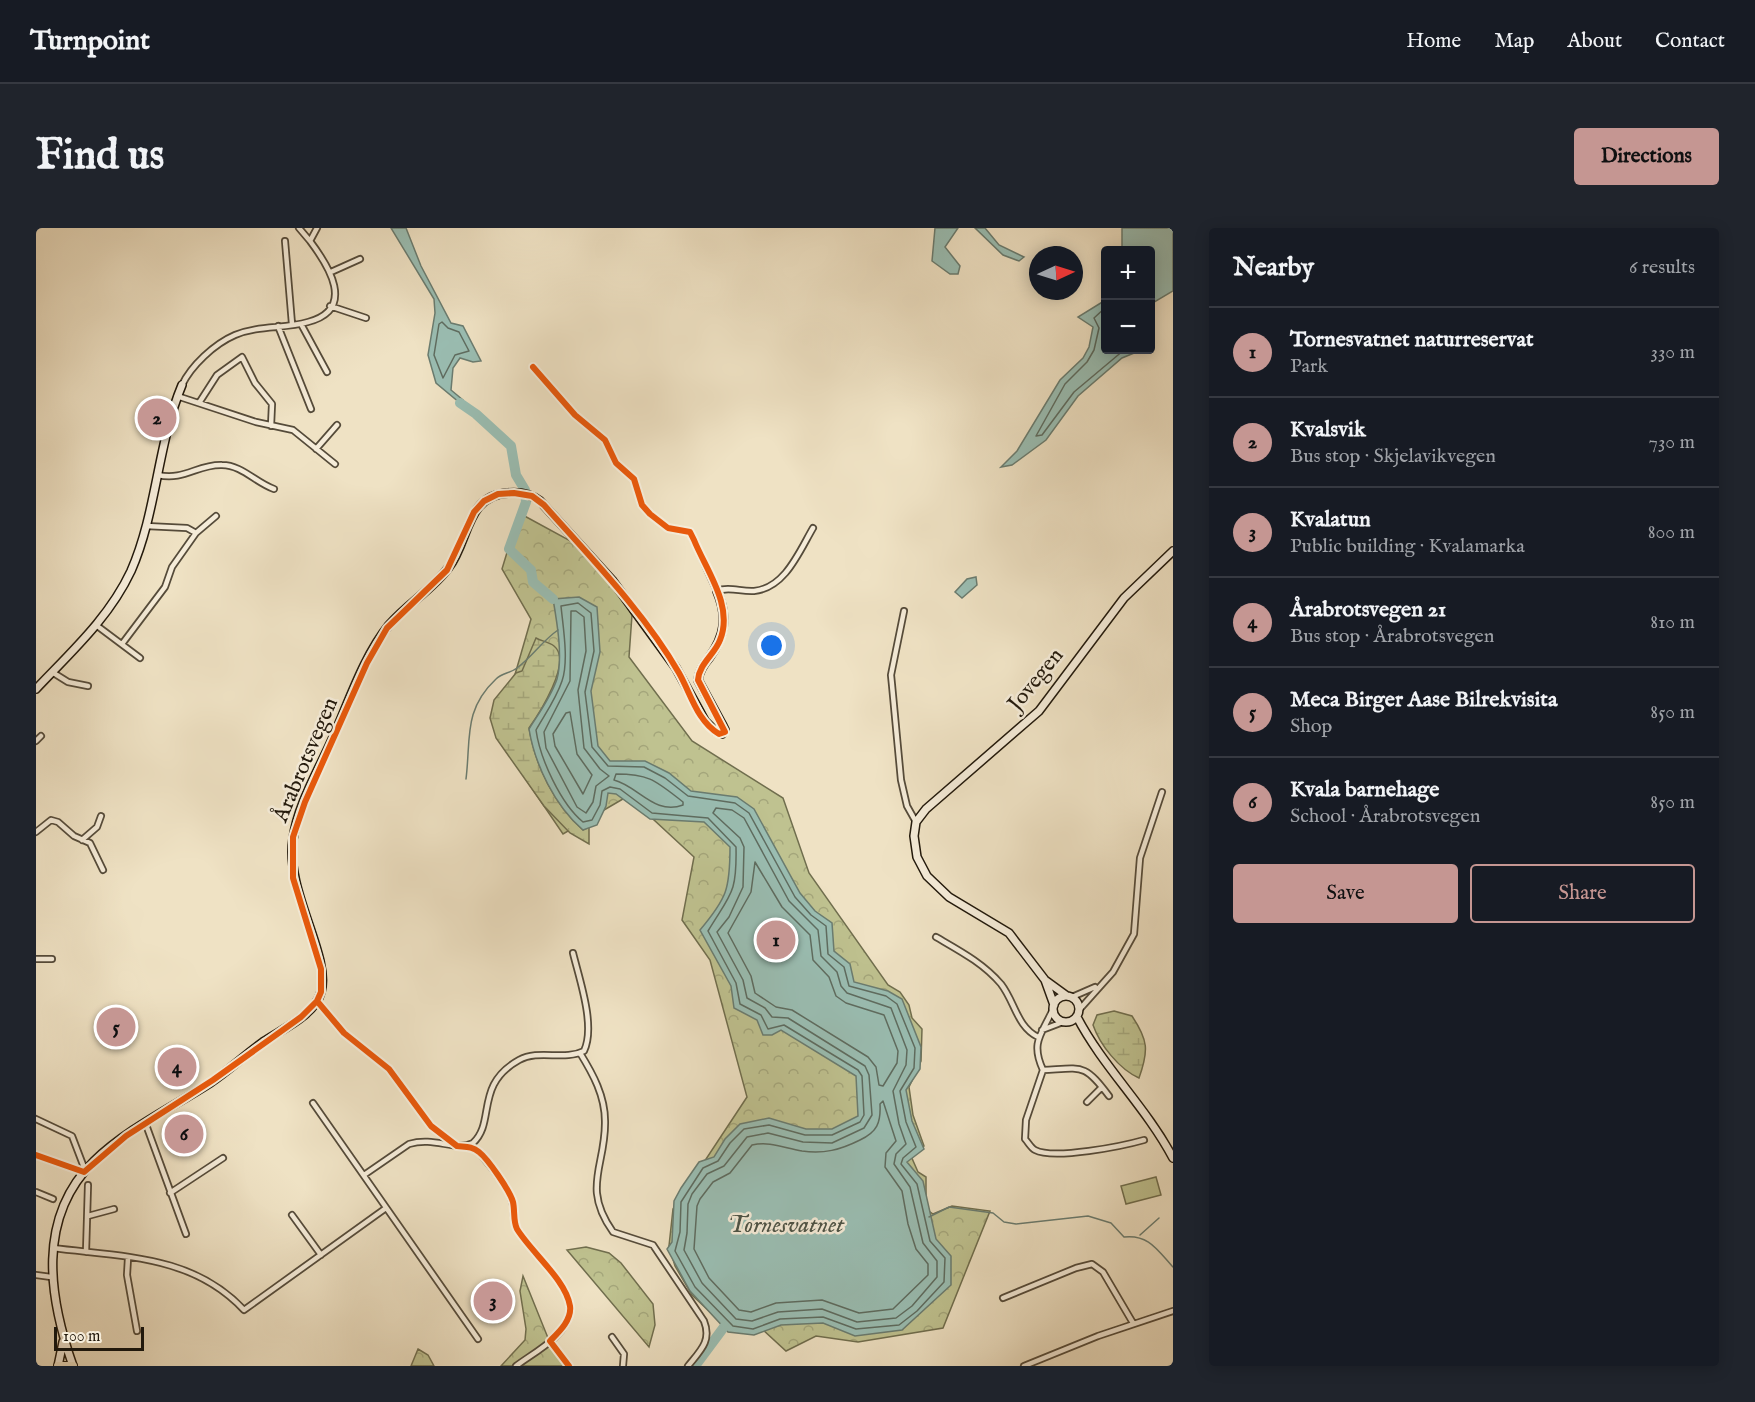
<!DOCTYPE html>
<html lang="en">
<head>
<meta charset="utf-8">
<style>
	:root { --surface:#171b24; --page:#20242c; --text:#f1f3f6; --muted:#9ea1a6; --line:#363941; --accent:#c59692 }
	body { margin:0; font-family:"IM FELL English",serif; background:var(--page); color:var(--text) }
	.controls { position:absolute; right:18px; top:18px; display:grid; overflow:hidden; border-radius:6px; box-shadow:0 3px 15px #0003 }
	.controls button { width:54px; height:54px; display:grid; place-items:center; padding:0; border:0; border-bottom:2px solid var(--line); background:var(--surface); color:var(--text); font:30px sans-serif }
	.compass { position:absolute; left:993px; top:18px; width:54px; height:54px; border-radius:50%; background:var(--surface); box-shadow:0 3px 15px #0003; rotate:86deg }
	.scale { position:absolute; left:18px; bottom:15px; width:90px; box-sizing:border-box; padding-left:6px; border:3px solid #22190c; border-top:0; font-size:16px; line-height:21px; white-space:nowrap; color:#22190c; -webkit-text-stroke:4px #f5ecd9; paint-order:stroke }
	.you { position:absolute; left:736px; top:418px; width:21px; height:21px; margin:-15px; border:4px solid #fff; border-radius:50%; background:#1a73e8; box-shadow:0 0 0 9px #1a73e833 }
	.badge { display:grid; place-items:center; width:39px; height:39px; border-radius:50%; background:var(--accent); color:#111; font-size:20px; font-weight:700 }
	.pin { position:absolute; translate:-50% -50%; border:3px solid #fff; box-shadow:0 2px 6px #0006 }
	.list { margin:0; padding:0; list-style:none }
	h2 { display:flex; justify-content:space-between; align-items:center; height:78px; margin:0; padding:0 24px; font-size:26px }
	h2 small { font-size:20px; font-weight:400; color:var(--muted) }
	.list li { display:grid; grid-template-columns:39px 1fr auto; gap:18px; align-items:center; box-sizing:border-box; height:90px; padding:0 24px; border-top:2px solid var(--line) }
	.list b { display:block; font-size:22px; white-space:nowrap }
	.list p { margin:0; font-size:20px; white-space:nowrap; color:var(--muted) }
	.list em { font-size:20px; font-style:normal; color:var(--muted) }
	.actions { display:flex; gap:12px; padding:18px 24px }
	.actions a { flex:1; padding:14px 0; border:2px solid var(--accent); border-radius:6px; text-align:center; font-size:21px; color:var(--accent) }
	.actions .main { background:var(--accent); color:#111 }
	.map { position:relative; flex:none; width:1137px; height:1138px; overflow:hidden; border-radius:6px }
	header { display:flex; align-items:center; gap:36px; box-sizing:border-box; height:84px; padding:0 30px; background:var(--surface); border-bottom:2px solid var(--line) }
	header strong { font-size:28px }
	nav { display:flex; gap:33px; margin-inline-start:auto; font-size:21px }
	.intro { display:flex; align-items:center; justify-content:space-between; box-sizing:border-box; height:144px; padding:0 36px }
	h1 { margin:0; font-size:42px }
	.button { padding:15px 27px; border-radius:6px; background:var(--accent); color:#111; font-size:21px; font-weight:700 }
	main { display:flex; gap:36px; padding:0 36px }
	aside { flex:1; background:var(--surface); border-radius:6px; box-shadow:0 3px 15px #0003 }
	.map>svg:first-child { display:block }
	.forest { fill:url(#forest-crowns); stroke:#706e4e; stroke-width:1.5 }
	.wetland { fill:url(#wetland-marsh); stroke:#706e4e; stroke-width:1.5 }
	.pitch { fill:#bfc290; stroke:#706e4e; stroke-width:1.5 }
	.water { fill:#9abeb3; stroke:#6a7c70; stroke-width:1.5 }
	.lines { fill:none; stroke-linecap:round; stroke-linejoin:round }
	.shore { stroke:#5e6c60; stroke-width:1.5 }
	.stream { stroke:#6a7c70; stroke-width:1.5 }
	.river { stroke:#9abeb3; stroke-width:10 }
	.street-casing { stroke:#554b3a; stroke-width:8 }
	.secondary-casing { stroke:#22190c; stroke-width:10 }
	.primary-casing { stroke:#22190c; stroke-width:10 }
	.street { stroke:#f5ecd9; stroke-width:4.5 }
	.secondary { stroke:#f5ecd9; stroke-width:7 }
	.primary { stroke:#efe2c4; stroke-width:8 }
	.cycleway-casing { stroke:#f5ecd9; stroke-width:10 }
	.cycleway { stroke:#e8590c; stroke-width:6 }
	.labels { text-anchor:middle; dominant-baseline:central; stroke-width:5; stroke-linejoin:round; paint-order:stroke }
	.street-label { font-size:22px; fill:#22190c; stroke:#f5ecd9 }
	.water-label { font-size:24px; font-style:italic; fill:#4c5346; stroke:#f5ecd9 }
</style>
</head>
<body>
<header>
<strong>Turnpoint</strong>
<nav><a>Home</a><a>Map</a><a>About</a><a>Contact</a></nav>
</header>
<div class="intro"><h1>Find us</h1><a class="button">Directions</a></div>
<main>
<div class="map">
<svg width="1137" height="1138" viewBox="0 0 1137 1138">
	<defs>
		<pattern id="forest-crowns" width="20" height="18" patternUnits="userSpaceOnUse" patternTransform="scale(1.5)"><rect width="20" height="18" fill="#bfc290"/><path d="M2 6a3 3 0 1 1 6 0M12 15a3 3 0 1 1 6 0" fill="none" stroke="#a4a67b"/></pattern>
		<pattern id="wetland-marsh" width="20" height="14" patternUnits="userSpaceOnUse" patternTransform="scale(1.5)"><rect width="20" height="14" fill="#bfc290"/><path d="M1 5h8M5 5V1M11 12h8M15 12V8" fill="none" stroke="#a4a67b"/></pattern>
	</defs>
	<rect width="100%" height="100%" fill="#efe2c4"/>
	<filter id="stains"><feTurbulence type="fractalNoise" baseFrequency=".00333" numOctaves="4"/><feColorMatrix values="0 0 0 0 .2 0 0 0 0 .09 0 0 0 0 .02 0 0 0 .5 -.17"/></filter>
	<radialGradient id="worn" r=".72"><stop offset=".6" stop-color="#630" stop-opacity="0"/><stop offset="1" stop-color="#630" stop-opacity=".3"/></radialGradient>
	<path class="forest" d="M483,285L542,317L573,350L596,387L593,429L656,513L747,570L773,645L852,757L864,764L873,777L876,790L886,801L885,833L873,859L877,887L888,918L875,928L882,944L890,949V981L897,986L916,978L954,983L907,1100L822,1114L780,1108L750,1123L726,1101L691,1100L656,1067L639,1038L633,1018L637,981L711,869L674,732L646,692L658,629L592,568L527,606L461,509L495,391L466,341Z
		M550,1019L573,1025L585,1035L617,1076L619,1097L613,1119L531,1022Z
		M487,1048L512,1110L528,1138H465L489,1112L490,1101L484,1063Z
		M382,1121L392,1127L398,1138H375Z"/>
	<path class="wetland" d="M500,410C505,413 513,414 518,418C537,433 503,486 493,500C499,537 519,578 547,602L553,599V616L534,605L508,578L460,510L454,490L458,472L480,445L486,443Z
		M1078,783L1096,788C1112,812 1113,822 1103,850C1083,841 1064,817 1057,797L1061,787Z"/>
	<path class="pitch" d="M1120,949L1125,967L1090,976L1085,958Z"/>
	<path class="water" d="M355,0H370L385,38L415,95L427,98L445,133L437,134L424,130L417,140L415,162L427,172L424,175L400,155L392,127L399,85L398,71Z
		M899,0H922L909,19L924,38L922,46H914L896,33Z
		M939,0H949L963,17L988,29L983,33L967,27Z
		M1086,0H1137V63L1115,76L1114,22H1086Z
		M1069,49L1070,122L1103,123L1086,130L1042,168L1010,212L976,237L965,239L981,223L1024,152L1047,130L1053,119L1057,99L1042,89L1068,73L1066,54Z
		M940,349L941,357L926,370L919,364L931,351Z
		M543,369L561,379L564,424L555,463L562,518L574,533H609L633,545L655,563L701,569L718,581L764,665L779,683L796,695L798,723L814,736L818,754L852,763L866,771L885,819L884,841L870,862L876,893L888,921L871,934L887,953L900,1011L915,1028V1057L866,1102L819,1108L787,1095L745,1097L718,1107L692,1104L654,1063L631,1021L636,1014L638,973L645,960L663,934L678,929L689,911L704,896L733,890L770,901H796L822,888L820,848L745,802L736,807H727L721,792L698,780L695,758L664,702C691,670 694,661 694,619L668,594L614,591L580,566L572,565L570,578L561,597L547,602C519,578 499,537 493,501C503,485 515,469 521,451C527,429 521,394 517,371Z"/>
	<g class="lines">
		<path class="shore" d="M1070,79L1058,90L1063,100L1058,122L1051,134L1029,156L1000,208L1006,207L1038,164L1088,122
			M406,94L412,100L423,104L433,123L419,127L407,150L398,127L403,96Z
			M542,375L555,385L558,423L549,464L556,519L572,538L608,539L629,550L652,568L699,575L713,585L759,669L775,687L790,698L792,726L808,739L813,758L850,768L861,776L879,820L878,840L864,863L870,894L880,919L867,930L865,936L881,956L894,1013L909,1030L908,1054L881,1083L863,1097L820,1101L787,1089L744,1091L717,1101L697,1098L659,1059L639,1023L644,1004L645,974L667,940L682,933L694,915L708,901L733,897L769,907H796L824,894L828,887L826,848L822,842L748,797L732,801L725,787L704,776L700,755L672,703C695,665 701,666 700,619L672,590L616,585L584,561L574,559L566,563L564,577L556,592L547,594C525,576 504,531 500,502C509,486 520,471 526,453C533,433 527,399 525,378Z
			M535,383H540L548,389L550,423L542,462L548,520L564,541L573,548L560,558L557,574L550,585L541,579L510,520L508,504L534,453Z
			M534,484L541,526L556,547L547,566L519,518L517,506L530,485Z
			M580,546C614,546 620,553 647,574V577C619,588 602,558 578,552Z
			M680,580L696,582L708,590L753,673L782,702L785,728L801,744L805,758L811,765L855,780L871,822L870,837L857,863L863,896L870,916L860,926L858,936L874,959L887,1015L901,1033V1049L876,1078L860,1090L821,1094L786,1081L742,1084L716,1093L700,1091L666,1055L648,1022L651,1005L652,976L656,966L671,946L688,938L711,909L732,905L767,914L796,915L828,900L836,887L833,847L829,838L752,790L736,789L729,780L711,770L707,752L681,704L693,689L707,659L708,619L704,610L677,585Z
			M719,634L746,679L774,707L777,732L793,749L800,768L810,775L848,787L862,823L861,835L847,858L843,857L840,839L832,829L756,782L740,779L719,765L715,748L692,705L715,664Z
			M847,873L860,913L850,925L849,939L866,963L872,996L880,1021L892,1036V1047L857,1081L823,1085L786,1072L740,1075L715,1084L703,1082L673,1050L658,1021L661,978L664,971L677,954L694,945L716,917C734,913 748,920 766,923C788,926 804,922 824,912C841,904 845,895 844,876Z"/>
		<path class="stream" d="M430,551C435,511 427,482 460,451C466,445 475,445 481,440C496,429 506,413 522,402
			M893,989L913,979L957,985L968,994L980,996L1052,988L1075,995L1088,1009C1113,1006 1122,1023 1137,1039
			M1104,1007L1123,990"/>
		<path class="river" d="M424,175L440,186L475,218L480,247L489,262L490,274L473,321L495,342L497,354L517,371
			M659,1138L688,1099"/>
		<defs>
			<path id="street" d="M263,0L274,13L281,0
				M249,13L256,96
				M295,44L324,31
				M294,78L330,90
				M265,96L291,144
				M242,98L275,181
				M497,139L539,187L569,212L580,235L598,251L606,277L614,286L632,300L654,304L681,363C693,358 705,364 718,363C749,360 763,324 777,300
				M146,157C155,138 178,116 199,107C223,97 248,101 272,94C321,81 292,37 274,13
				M141,168L220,194L257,202L299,236
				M163,175L181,147L206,129L219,155L236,176L235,198
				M280,221L301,197
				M122,247C148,253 162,236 186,237C206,237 220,255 238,261
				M110,298L151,300L160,305
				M868,383L855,447L856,457L865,552L871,578L880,594
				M60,397L104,430
				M86,416L129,359L136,339L160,305L180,288
				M16,444L32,454L52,458
				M0,513L5,508
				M0,604L15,592L22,594L38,608L54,615L67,642
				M46,612L61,599L65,588
				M900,709C924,723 947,735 965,756C979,774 981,799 1002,809
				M0,731H16
				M1036,769L1059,759
				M281,773L308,805L353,841L395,898L419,917
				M1017,781C1006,806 994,814 1007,842L990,892L989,911C992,914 995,920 999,922C1018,932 1087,918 1108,912
				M1043,782L1077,744L1098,706L1104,630L1126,564
				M1006,802L1027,794
				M544,825C557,846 569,868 569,893C570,938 545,959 577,1004L617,1017L668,1093C676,1113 664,1123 652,1138
				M1007,842C1047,840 1048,835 1073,868
				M1051,874L1066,859
				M277,875L442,1111
				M0,891L36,908L49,942
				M109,894L150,1006
				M443,924C454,938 471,956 476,973C479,982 476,992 481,1000C493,1023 537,1057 534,1084C531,1108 497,1125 480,1138
				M328,947L373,916C399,908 419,924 437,915C460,894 438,857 483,832C503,821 528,833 548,823C560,798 543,750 537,725
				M0,964L17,971
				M134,965L187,930
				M256,987L285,1027
				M52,988L78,981
				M17,1020C87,1029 157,1027 208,1082L350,980
				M50,1024L52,957
				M92,1030L91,1047L101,1103
				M0,1047L15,1049
				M967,1070L1040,1040L1056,1036L1067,1044L1097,1095
				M576,1109L588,1126L587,1138
				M514,1113L533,1138
				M988,1138L1062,1108L1137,1083"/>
			<path id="secondary" d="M0,461C35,424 73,390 95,343C121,284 121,217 146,157
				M1009,752L1018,777
				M1031,768L1009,752L973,705L913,669L891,648L881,629L878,608L880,594L890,581L1003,483L1088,370L1137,323
				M1017 781a13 13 0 1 1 26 0a13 13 0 1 1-26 0Z
				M1041,789C1067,839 1110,879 1137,930
				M22,1138L27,1114
				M37,1138C13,1070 0,990 58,933C91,901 135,880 174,855C192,843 209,827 227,814C246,801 279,787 285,764C295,727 249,663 257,611C262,575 284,540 298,507C314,471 328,428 353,397C371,376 397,361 413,339C433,313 430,267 472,265C483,264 495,266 504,273L576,352L640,440L669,493L679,503L686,506L689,502L687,498L662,452C663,443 667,437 673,430C689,408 692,389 681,363"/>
			<path id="primary" d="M22,1138H37"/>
		</defs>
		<use href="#street" class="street-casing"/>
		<use href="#secondary" class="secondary-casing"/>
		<use href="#primary" class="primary-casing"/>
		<use href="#street" class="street"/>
		<use href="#secondary" class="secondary"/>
		<use href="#primary" class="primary"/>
		<defs>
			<path id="cycleway" d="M281,773L308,805L353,841L395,898L421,918C429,919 436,918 443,924C452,931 474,963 477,974C479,983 477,993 481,1001C495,1024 530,1052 534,1078C536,1092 523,1104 514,1113L533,1138
				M0,927L48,944L90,908L177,852L265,789L281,773L285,764V741L257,650V609L269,574L331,435L351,400L411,342L438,284L448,273L462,266L478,265L496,268L508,277C554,329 608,384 643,445C655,466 661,493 683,506L689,504L662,452C663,436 679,426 684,412C698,378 670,342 658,312L654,304L632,300L614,286L606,277L598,251L580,235L569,212L539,187L497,139"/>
		</defs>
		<use href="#cycleway" class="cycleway-casing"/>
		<use href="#cycleway" class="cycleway"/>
	</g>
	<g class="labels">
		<g class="street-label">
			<text transform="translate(1000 452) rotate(-51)">Jovegen</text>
			<text transform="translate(270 532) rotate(-67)">Årabrotsvegen</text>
		</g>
		<g class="water-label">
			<text x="750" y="997">Tornesvatnet</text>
		</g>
	</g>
	<rect width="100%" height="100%" filter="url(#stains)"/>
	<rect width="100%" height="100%" fill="url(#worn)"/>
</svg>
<div class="controls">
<button>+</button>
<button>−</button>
</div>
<svg class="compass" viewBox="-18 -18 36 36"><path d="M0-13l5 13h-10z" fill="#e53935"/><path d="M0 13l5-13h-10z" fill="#9ea1a6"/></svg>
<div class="scale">100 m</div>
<div class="you"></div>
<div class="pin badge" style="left:740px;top:712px">1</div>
<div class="pin badge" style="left:121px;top:190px">2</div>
<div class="pin badge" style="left:457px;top:1073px">3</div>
<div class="pin badge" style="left:141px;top:839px">4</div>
<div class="pin badge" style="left:80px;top:799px">5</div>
<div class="pin badge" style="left:148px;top:906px">6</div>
</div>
<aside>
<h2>Nearby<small>6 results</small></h2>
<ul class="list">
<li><span class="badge">1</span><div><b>Tornesvatnet naturreservat</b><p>Park</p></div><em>330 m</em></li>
<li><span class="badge">2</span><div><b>Kvalsvik</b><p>Bus stop · Skjelavikvegen</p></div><em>730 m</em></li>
<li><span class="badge">3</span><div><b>Kvalatun</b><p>Public building · Kvalamarka</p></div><em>800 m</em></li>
<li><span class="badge">4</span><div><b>Årabrotsvegen 21</b><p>Bus stop · Årabrotsvegen</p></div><em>810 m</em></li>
<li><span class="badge">5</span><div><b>Meca Birger Aase Bilrekvisita</b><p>Shop</p></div><em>850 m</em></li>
<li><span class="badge">6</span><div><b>Kvala barnehage</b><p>School · Årabrotsvegen</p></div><em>850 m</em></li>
</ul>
<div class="actions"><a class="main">Save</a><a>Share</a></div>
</aside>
</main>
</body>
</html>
